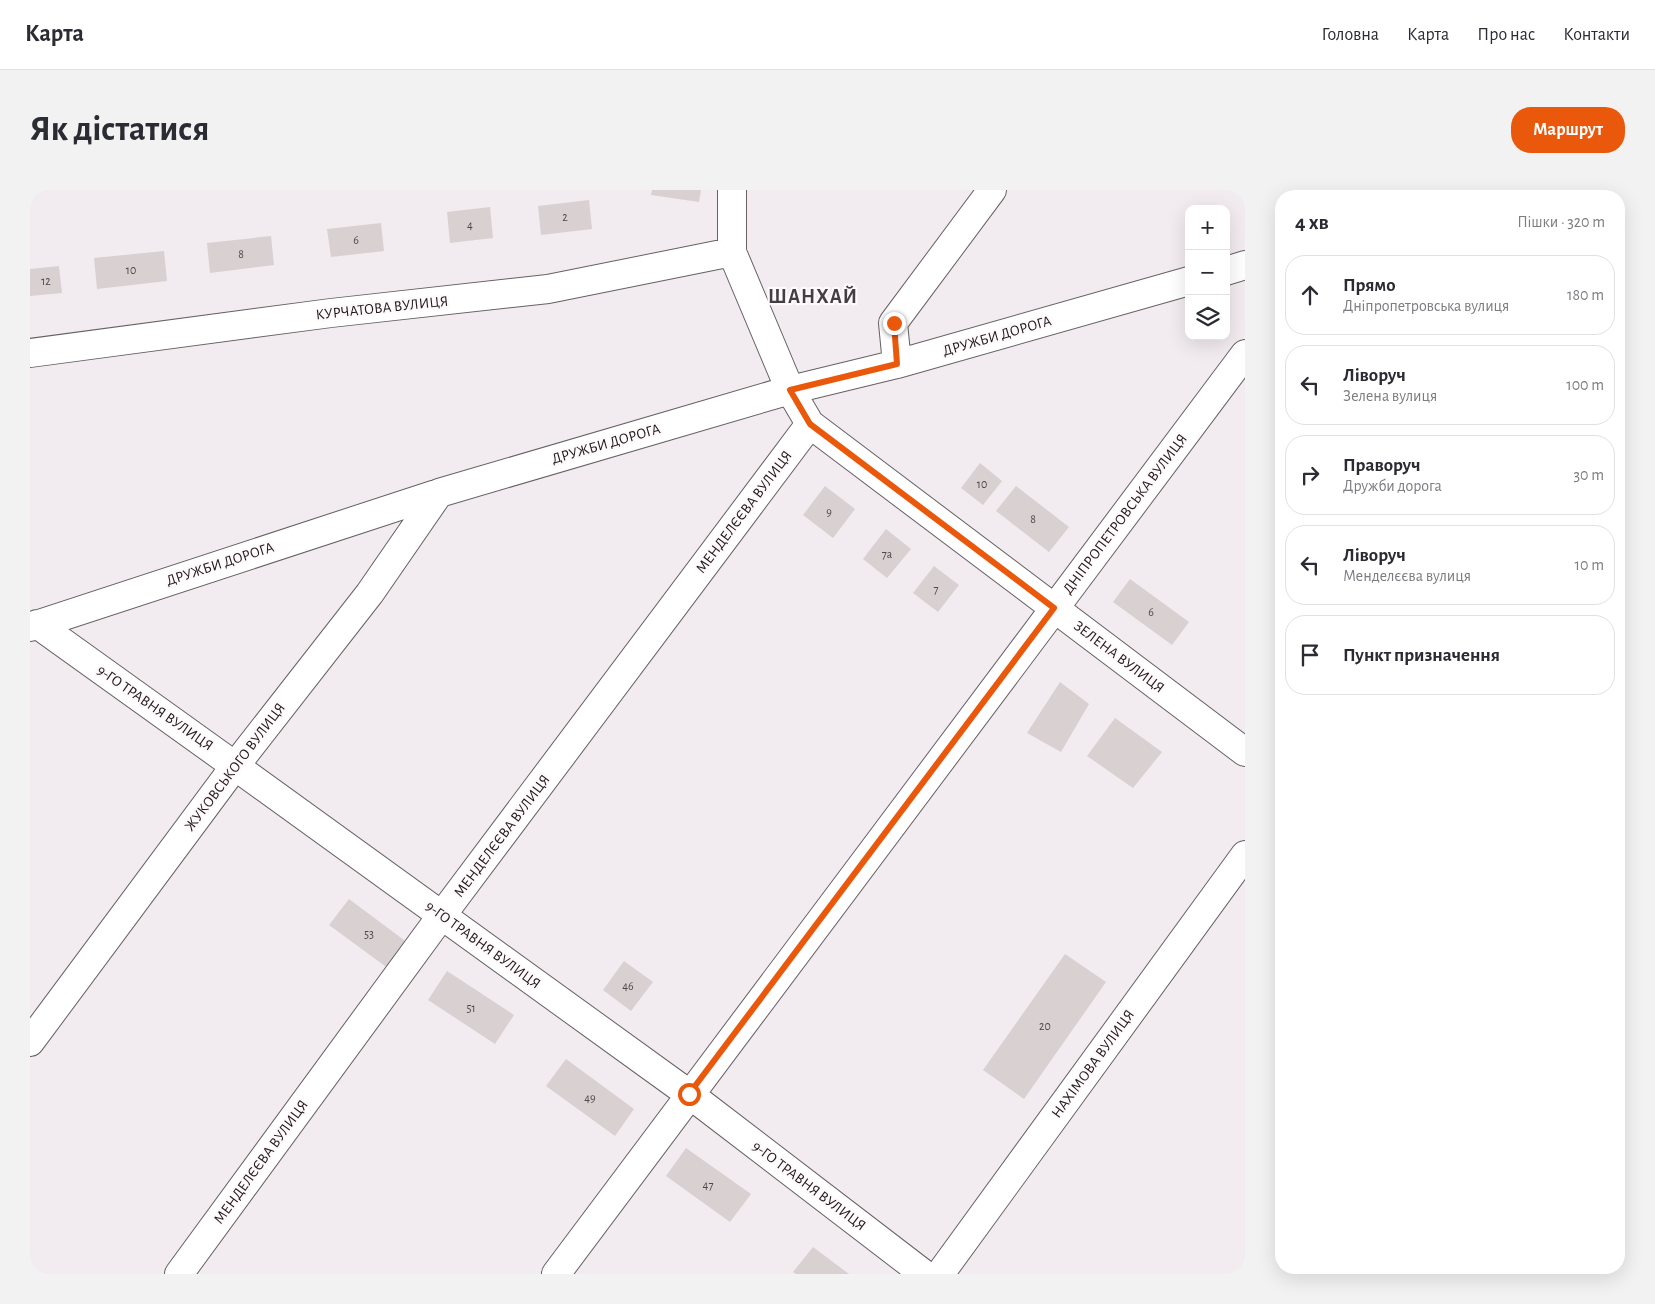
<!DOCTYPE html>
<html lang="uk">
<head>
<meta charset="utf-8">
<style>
	:root { --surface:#fff; --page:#f2f2f3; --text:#2b2b33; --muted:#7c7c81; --line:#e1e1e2; --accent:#ea580c }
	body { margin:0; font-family:"Alegreya Sans",sans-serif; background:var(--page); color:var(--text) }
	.controls { position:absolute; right:15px; top:15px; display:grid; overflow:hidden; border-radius:10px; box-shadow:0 5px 20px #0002 }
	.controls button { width:45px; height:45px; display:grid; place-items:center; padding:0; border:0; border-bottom:1px solid var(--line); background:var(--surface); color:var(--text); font:25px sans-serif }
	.stop { position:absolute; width:15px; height:15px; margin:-11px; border:4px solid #ea580c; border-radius:50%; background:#fff }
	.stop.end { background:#ea580c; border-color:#fff; box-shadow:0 1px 5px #0008 }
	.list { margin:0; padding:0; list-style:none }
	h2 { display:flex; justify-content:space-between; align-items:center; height:65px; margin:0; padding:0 20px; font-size:21px }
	h2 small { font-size:16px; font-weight:400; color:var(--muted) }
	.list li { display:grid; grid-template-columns:32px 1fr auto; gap:15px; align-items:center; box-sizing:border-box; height:80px; margin:0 10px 10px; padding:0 10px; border:1px solid var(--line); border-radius:20px }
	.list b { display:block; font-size:19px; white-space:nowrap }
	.list p { margin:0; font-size:16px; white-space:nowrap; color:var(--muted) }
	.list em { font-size:16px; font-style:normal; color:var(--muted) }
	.icon { flex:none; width:28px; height:28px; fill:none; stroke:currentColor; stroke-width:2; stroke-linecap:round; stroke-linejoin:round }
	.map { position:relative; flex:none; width:1215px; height:1084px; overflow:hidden; border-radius:20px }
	header { display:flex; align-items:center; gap:30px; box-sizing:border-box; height:70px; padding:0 25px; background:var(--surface); border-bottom:1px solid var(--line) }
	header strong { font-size:24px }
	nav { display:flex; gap:28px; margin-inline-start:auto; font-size:18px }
	.intro { display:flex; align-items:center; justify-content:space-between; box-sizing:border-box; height:120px; padding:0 30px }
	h1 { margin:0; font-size:35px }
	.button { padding:12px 22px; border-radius:20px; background:var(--accent); color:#fff; font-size:18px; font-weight:700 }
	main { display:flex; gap:30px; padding:0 30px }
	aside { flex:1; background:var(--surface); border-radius:20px; box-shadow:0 5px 20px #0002 }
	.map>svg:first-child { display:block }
	.building { fill:#d9d0d2 }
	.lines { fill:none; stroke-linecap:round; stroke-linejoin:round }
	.minor-casing { stroke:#676164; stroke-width:30 }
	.minor { stroke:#fff; stroke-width:28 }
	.route { stroke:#ea580c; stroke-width:6 }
	.labels { text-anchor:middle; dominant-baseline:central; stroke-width:4.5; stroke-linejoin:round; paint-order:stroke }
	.number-label { font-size:12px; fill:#4c484a }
	.street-label { font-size:15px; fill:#1d1a1c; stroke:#fff9fc }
	.district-label { font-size:20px; font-weight:bold; letter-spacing:1px; fill:#433e41; stroke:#fff9fc }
</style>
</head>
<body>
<header>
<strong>Карта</strong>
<nav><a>Головна</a><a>Карта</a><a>Про нас</a><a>Контакти</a></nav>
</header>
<div class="intro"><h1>Як дістатися</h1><a class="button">Маршрут</a></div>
<main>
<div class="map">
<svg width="1215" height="1084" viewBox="0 0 1215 1084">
	<rect width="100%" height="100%" fill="#f2ebef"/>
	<path class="building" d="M622,0H671L669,12L621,5Z
		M559,10L562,39L511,45L508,16Z
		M460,17L463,48L420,53L417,22Z
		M351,33L354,61L301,67L297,39Z
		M241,46L244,75L180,83L177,53Z
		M134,61L137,91L67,99L64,68Z
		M29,76L32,103L0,106V79Z
		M950,273L972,291L953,315L931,298Z
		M795,296L825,319L803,348L773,325Z
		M986,296L1039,337L1019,362L966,321Z
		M856,339L881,359L857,388L833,369Z
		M904,376L929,395L908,422L883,403Z
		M1100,389L1159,432L1142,455L1083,412Z
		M1030,492L1059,514L1031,562L997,543Z
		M1085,528L1132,562L1103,598L1057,566Z
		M319,709L378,753L359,779L299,735Z
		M1035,764L1076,792L994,909L953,880Z
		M594,771L623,792L601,821L573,800Z
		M417,781L484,825L465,854L398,810Z
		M536,869L604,919L585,946L516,896Z
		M656,958L721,1004L700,1032L636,986Z
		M783,1057L819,1084H766L763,1082Z"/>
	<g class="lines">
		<defs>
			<path id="minor" d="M702,0V62L760,200L780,234L1215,562
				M1196,81L1215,75
				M0,163L301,123L518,99L702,62
				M867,174L863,133L962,0
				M7,434L205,576L659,904L894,1084
				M0,437L409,303L760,200L867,174L1159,91
				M0,852L205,576L340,403L409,303
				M149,1084L412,725L780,234
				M526,1084L1215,164
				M910,1084L1215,665"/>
		</defs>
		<use href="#minor" class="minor-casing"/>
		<use href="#minor" class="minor"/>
	</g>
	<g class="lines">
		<path class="route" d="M659,904L1024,418L780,234L760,200L867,174L864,133"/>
	</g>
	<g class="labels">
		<g class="number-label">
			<text x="535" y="27">2</text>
			<text x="440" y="35">4</text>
			<text x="326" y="50">6</text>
			<text x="211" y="64">8</text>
			<text x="101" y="80">10</text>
			<text x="16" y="91">12</text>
			<text x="952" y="294">10</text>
			<text x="799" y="322">9</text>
			<text x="1003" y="329">8</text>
			<text x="857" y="364">7а</text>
			<text x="906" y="399">7</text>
			<text x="1121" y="422">6</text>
			<text x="339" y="744">53</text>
			<text x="598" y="796">46</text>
			<text x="441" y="818">51</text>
			<text x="1015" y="836">20</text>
			<text x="560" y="908">49</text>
			<text x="678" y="995">47</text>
		</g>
		<g class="street-label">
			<text transform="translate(352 118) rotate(-6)">КУРЧАТОВА ВУЛИЦЯ</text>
			<text transform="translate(967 146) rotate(-16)">ДРУЖБИ ДОРОГА</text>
			<text transform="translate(576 254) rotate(-16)">ДРУЖБИ ДОРОГА</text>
			<text transform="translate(714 322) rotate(-53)">МЕНДЕЛЄЄВА ВУЛИЦЯ</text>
			<text transform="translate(1095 324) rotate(-53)">ДНІПРОПЕТРОВСЬКА ВУЛИЦЯ</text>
			<text transform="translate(190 374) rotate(-18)">ДРУЖБИ ДОРОГА</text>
			<text transform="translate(1089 467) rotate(37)">ЗЕЛЕНА ВУЛИЦЯ</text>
			<text transform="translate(125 518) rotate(35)">9-ГО ТРАВНЯ ВУЛИЦЯ</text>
			<text transform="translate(205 577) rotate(-53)">ЖУКОВСЬКОГО ВУЛИЦЯ</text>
			<text transform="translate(472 646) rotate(-53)">МЕНДЕЛЄЄВА ВУЛИЦЯ</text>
			<text transform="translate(453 755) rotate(36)">9-ГО ТРАВНЯ ВУЛИЦЯ</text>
			<text transform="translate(1063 874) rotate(-54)">НАХІМОВА ВУЛИЦЯ</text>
			<text transform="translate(231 972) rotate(-54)">МЕНДЕЛЄЄВА ВУЛИЦЯ</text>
			<text transform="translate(779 996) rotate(37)">9-ГО ТРАВНЯ ВУЛИЦЯ</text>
		</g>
		<g class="district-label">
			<text x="783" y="107">ШАНХАЙ</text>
		</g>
	</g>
</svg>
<div class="controls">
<button>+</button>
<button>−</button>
<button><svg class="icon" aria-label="layers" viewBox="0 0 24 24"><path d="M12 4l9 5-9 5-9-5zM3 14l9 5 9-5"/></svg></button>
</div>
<div class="stop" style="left:659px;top:904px"></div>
<div class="stop end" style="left:864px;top:133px"></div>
</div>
<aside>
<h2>4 хв<small>Пішки · 320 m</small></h2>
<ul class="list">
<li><svg class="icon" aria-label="ahead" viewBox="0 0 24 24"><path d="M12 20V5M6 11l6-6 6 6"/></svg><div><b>Прямо</b><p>Дніпропетровська вулиця</p></div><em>180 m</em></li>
<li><svg class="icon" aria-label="left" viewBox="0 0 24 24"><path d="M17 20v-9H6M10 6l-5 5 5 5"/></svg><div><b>Ліворуч</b><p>Зелена вулиця</p></div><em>100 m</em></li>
<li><svg class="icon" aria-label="right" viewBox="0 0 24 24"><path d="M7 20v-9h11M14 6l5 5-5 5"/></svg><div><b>Праворуч</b><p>Дружби дорога</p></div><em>30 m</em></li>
<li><svg class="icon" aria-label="left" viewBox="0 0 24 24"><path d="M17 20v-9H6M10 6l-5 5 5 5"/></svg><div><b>Ліворуч</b><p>Менделєєва вулиця</p></div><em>10 m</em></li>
<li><svg class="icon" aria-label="arrive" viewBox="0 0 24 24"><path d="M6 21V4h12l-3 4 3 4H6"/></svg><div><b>Пункт призначення</b></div></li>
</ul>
</aside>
</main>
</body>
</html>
